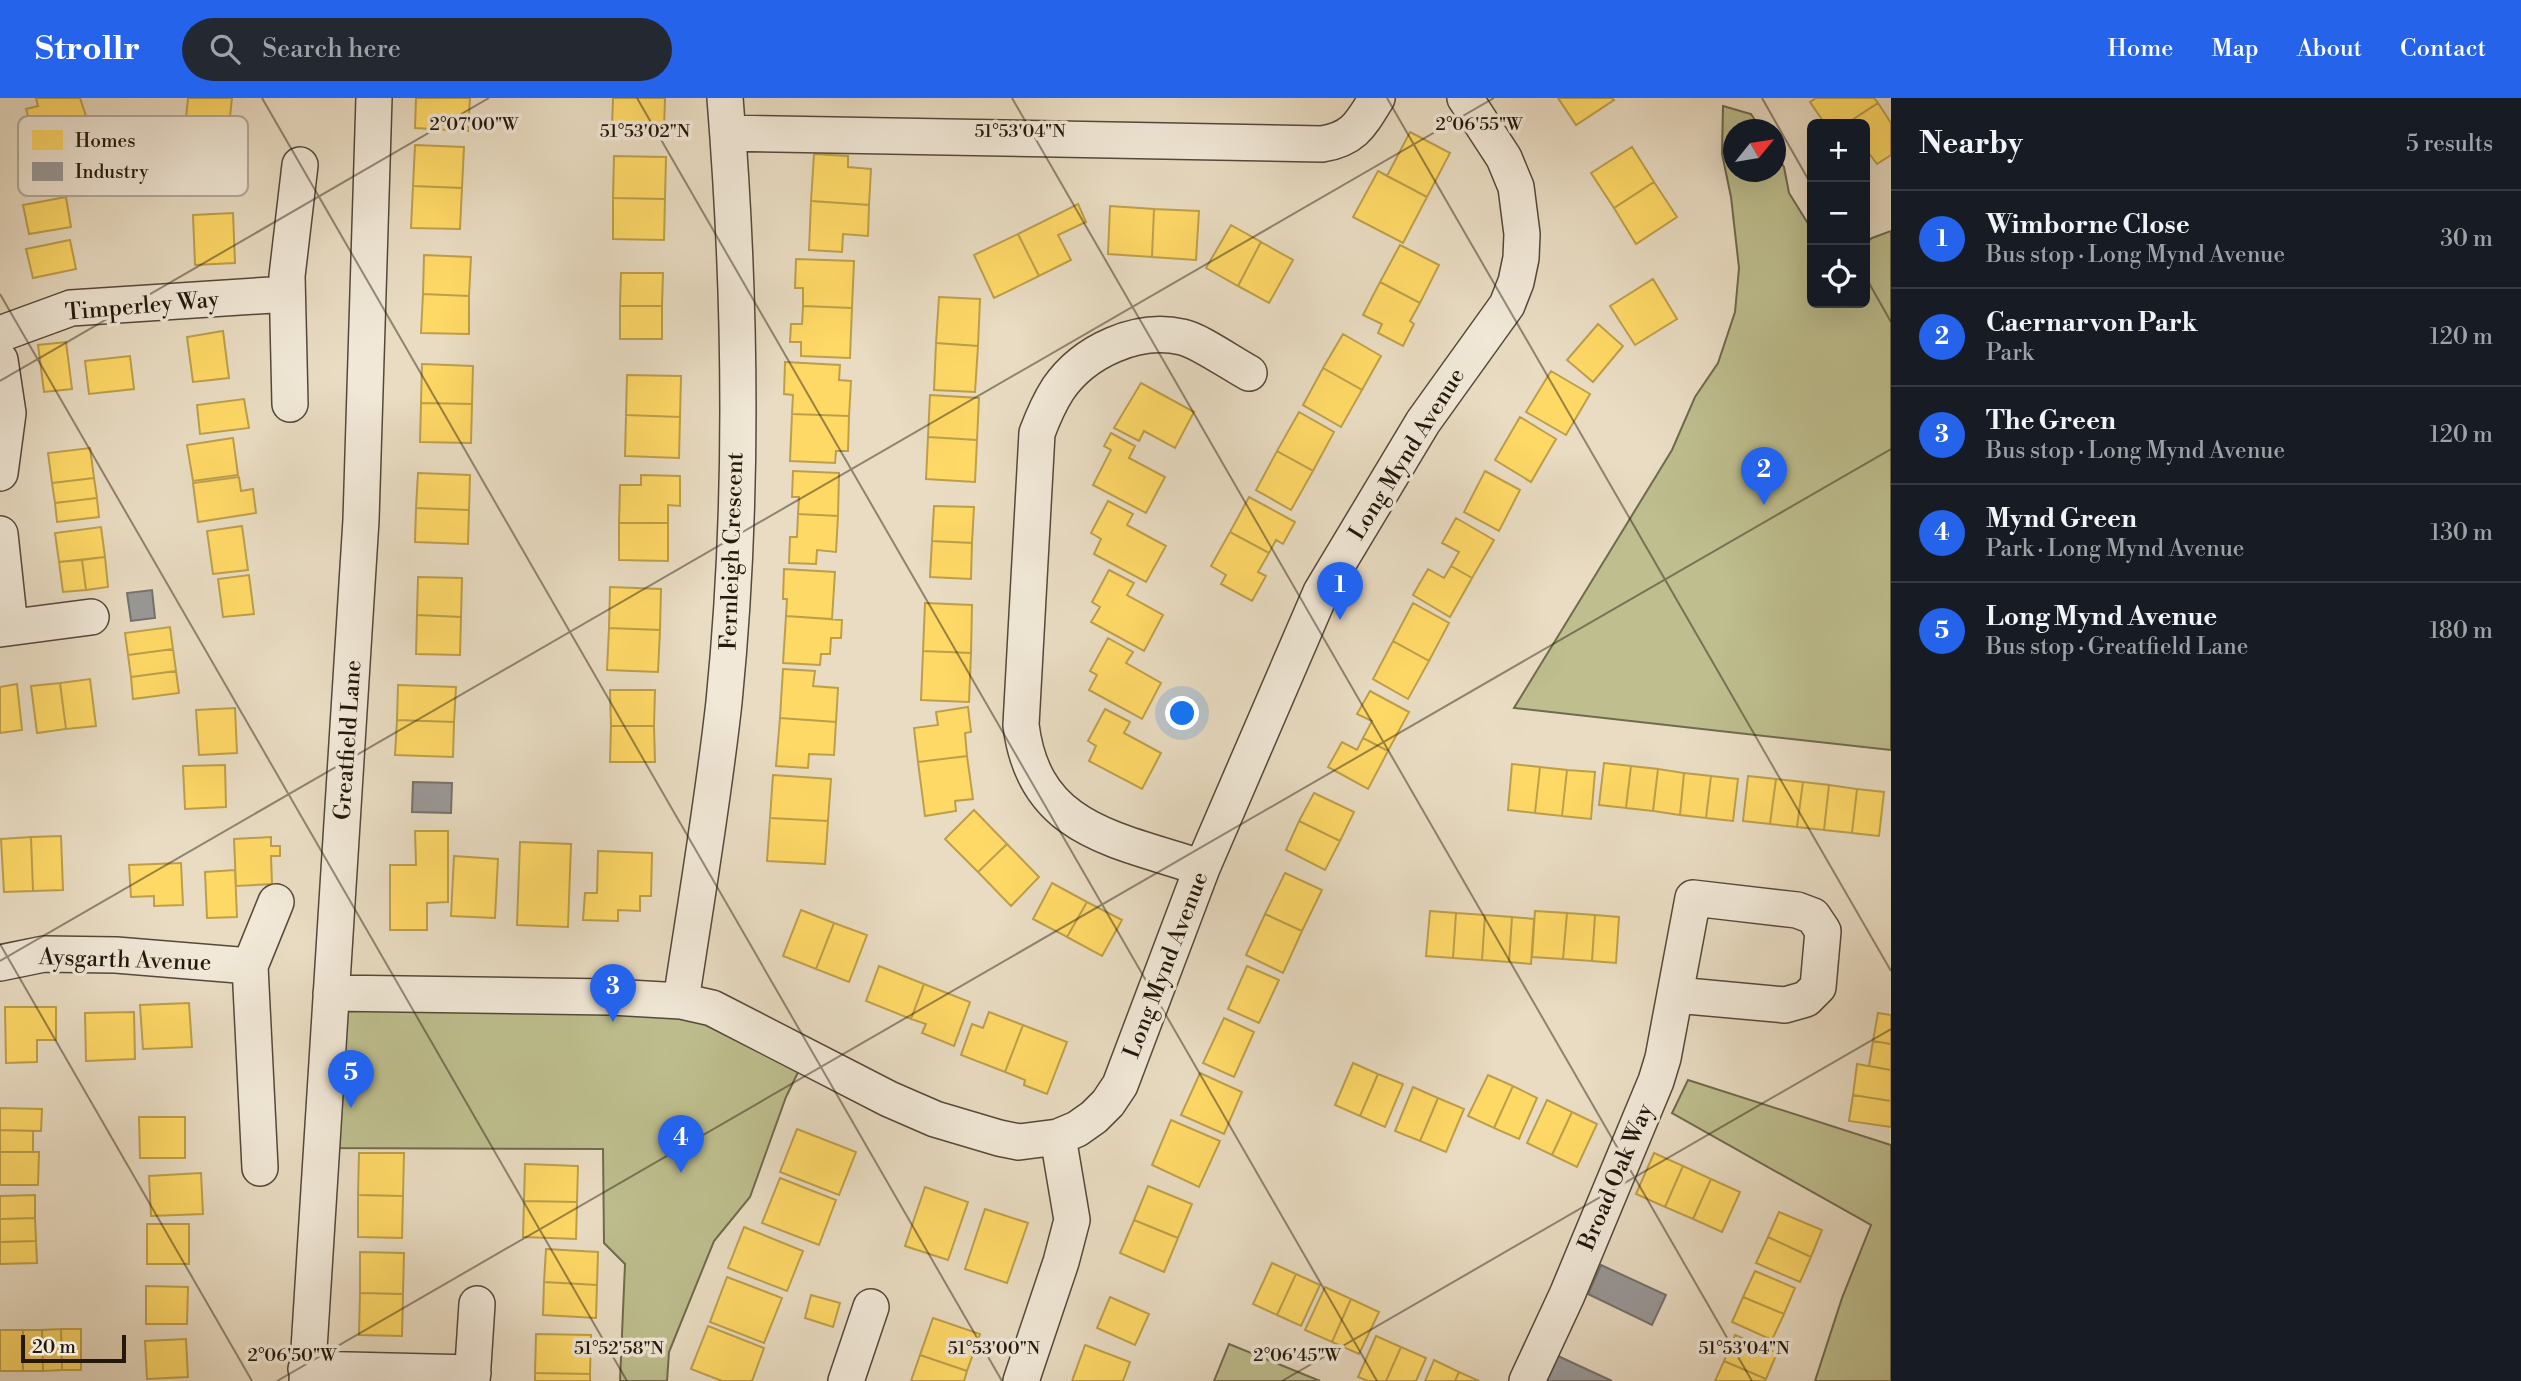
<!DOCTYPE html>
<html lang="en">
<head>
<meta charset="utf-8">
<style>
	:root { --surface:#171b24; --page:#242831; --text:#f1f3f6; --muted:#9ea1a6; --line:#363941; --accent:#2563eb }
	body { margin:0; font-family:"Libre Bodoni",serif; background:var(--page); color:var(--text) }
	.controls { position:absolute; right:21px; top:21px; display:grid; overflow:hidden; border-radius:10px; box-shadow:0 7px 28px #0002 }
	.controls button { width:63px; height:63px; display:grid; place-items:center; padding:0; border:0; border-bottom:2px solid var(--line); background:var(--surface); color:var(--text); font:35px sans-serif }
	.compass { position:absolute; left:1723px; top:21px; width:63px; height:63px; border-radius:50%; background:var(--surface); box-shadow:0 7px 28px #0002; rotate:60deg }
	.scale { position:absolute; left:21px; bottom:18px; width:105px; box-sizing:border-box; padding-left:7px; border:4px solid #22180c; border-top:0; font-size:19px; line-height:24px; white-space:nowrap; color:#22180c; -webkit-text-stroke:5px #f1e8d7; paint-order:stroke }
	.you { position:absolute; left:1183px; top:616px; width:24px; height:24px; margin:-18px; border:5px solid #fff; border-radius:50%; background:#1a73e8; box-shadow:0 0 0 10px #1a73e833 }
	.badge { display:grid; place-items:center; width:46px; height:46px; border-radius:50%; background:var(--accent); color:#fff; font-size:23px; font-weight:700 }
	.pin { position:absolute; translate:-50% -58px; filter:drop-shadow(0 2px 4px #0008) }
	.pin::after { content:''; position:absolute; top:37px; width:24px; height:21px; background:inherit; clip-path:polygon(0 0,100% 0,50% 100%) }
	.list { margin:0; padding:0; list-style:none }
	h2 { display:flex; justify-content:space-between; align-items:center; height:91px; margin:0; padding:0 28px; font-size:30px }
	h2 small { font-size:23px; font-weight:400; color:var(--muted) }
	.list li { display:grid; grid-template-columns:46px 1fr auto; gap:21px; align-items:center; box-sizing:border-box; height:98px; padding:0 28px; border-top:2px solid var(--line) }
	.list b { display:block; font-size:26px; white-space:nowrap }
	.list p { margin:0; font-size:23px; white-space:nowrap; color:var(--muted) }
	.list em { font-size:23px; font-style:normal; color:var(--muted) }
	.icon { flex:none; width:38px; height:38px; fill:none; stroke:currentColor; stroke-width:2; stroke-linecap:round; stroke-linejoin:round }
	.map { position:relative; flex:none; width:1891px; height:1283px; overflow:hidden }
	header { display:flex; align-items:center; gap:42px; box-sizing:border-box; height:98px; padding:0 35px; background:var(--accent); color:#fff }
	header strong { font-size:33px }
	nav { display:flex; gap:38px; margin-inline-start:auto; font-size:24px }
	.search { width:490px; height:63px; background:var(--page); display:flex; align-items:center; gap:18px; box-sizing:border-box; padding:0 24px; border-radius:38px; color:var(--muted); font-size:26px }
	main { display:flex }
	aside { flex:1; background:var(--surface) }
	.map>svg:first-child { display:block }
	.green { fill:#bebe8e; stroke:#706b4d; stroke-width:2 }
	.homes { fill:#ffd966; stroke:#bd9f4b; stroke-width:2 }
	.industry { fill:#999; stroke:#75726f; stroke-width:2 }
	.lines { fill:none; stroke-linecap:round; stroke-linejoin:round }
	.minor-casing { stroke:#54493a; stroke-width:38 }
	.minor { stroke:#f1e8d7; stroke-width:35 }
	.ticks { fill:none; stroke:#22180c; stroke-width:2; stroke-opacity:0.45 }
	.labels { text-anchor:middle; dominant-baseline:central; stroke-width:7; stroke-linejoin:round; paint-order:stroke }
	.street-label { font-size:23px; fill:#22180c; stroke:#f1e8d7 }
	.key { fill:#f1e8d7; stroke:#b3aa9a; stroke-width:2 }
	.key-label { font-size:19px; fill:#22180c }
	.ticks-label { font-size:18px; text-anchor:middle; fill:#22180c; stroke:#f1e8d7; stroke-width:7; stroke-linejoin:round; paint-order:stroke }
</style>
</head>
<body>
<header>
<strong>Strollr</strong>
<div class="search"><svg class="icon" aria-label="search" viewBox="0 0 24 24"><circle cx="10" cy="10" r="6"/><path d="M15 15l6 6"/></svg>Search here</div>
<nav><a>Home</a><a>Map</a><a>About</a><a>Contact</a></nav>
</header>
<main>
<div class="map">
<svg width="1891" height="1283" viewBox="0 0 1891 1283">
	<rect width="100%" height="100%" fill="#e9dcc2"/>
	<filter id="stains"><feTurbulence type="fractalNoise" baseFrequency=".00286" numOctaves="4"/><feColorMatrix values="0 0 0 0 .2 0 0 0 0 .09 0 0 0 0 .02 0 0 0 .5 -.17"/></filter>
	<radialGradient id="worn" r=".72"><stop offset=".6" stop-color="#630" stop-opacity="0"/><stop offset="1" stop-color="#630" stop-opacity=".3"/></radialGradient>
	<path class="green" d="M1723,8L1751,16L1761,31L1734,32V74H1776V55L1784,69L1789,95L1812,132V205H1865V146L1872,140L1891,133V652L1514,610L1672,352L1695,299L1718,265L1735,214L1739,170L1731,99L1722,56Z
		M331,895L681,903L806,958L786,999L750,1099L714,1143L669,1254L667,1283H620L625,1166L604,1145L603,1051L321,1050Z
		M1688,982L1891,1047V1283H1815L1842,1200L1871,1127L1672,1015Z
		M1229,1246L1320,1283H1214Z"/>
	<path class="homes" d="M36,0H80L86,18L61,25L67,42L38,51L26,11L38,8Z
		M188,0H232L228,36L185,30Z
		M416,0H470L468,33L415,30Z
		M613,0H665L664,31L612,29Z
		M1558,0H1612L1614,2L1576,27Z
		M1816,0H1874L1878,5L1846,26H1825L1810,4Z
		M1878,5L1891,25V57L1877,66L1865,50V26H1846Z
		M1410,34L1450,55L1427,99L1387,78Z
		M415,47L464,49L462,90L413,88Z
		M1632,49L1654,84L1614,110L1591,75Z
		M814,56L848,58V69L871,71L869,107L811,103Z
		M614,58L666,59L665,101L613,100Z
		M1378,73L1427,99L1403,145L1353,119Z
		M1654,84L1677,119L1636,146L1614,110Z
		M413,88L462,90L460,131L411,130Z
		M66,99L71,129L29,136L23,107Z
		M613,100L665,101L664,142L613,141Z
		M811,103L869,107L868,138L843,136L842,154L809,152Z
		M1078,106L1086,124L1058,137L1071,162L1039,178L1018,136Z
		M1110,108L1154,111L1152,159L1108,156Z
		M1154,111L1199,113L1196,162L1152,159Z
		M233,115L235,165L195,167L193,117Z
		M1231,127L1261,144L1238,188L1206,170Z
		M1018,136L1039,178L994,200L974,157Z
		M70,142L76,171L33,180L26,151Z
		M1261,144L1293,162L1269,205L1238,188Z
		M1400,147L1439,167L1420,205L1380,184Z
		M424,157L471,159L469,198L423,196Z
		M796,161L854,163L852,210L803,208V190H795Z
		M621,175H663L662,208H620Z
		M1653,181L1677,221L1635,247L1610,208Z
		M1380,184L1420,205L1410,223L1414,226L1403,248L1378,235L1382,226L1363,217Z
		M423,196L469,198V236L421,235Z
		M939,199L980,201L978,248L936,245Z
		M620,208H662V241H620Z
		M803,208L852,210L850,260L801,258V244H790L791,226H802Z
		M1598,226L1623,248L1593,284L1567,262Z
		M223,233L229,280L193,284L187,239Z
		M1343,236L1381,258L1362,292L1323,270Z
		M66,244L72,291L44,294L38,247Z
		M936,245L978,248L975,294L934,292Z
		M130,258L134,291L89,296L85,263Z
		M785,264L840,267L839,282L851,283L849,318L792,316L793,297L784,296Z
		M422,266L473,268L472,306L421,305Z
		M1323,270L1362,292L1341,329L1303,307Z
		M1551,273L1590,296L1566,337L1526,314Z
		M627,277L681,278L680,319L626,317Z
		M1141,285L1194,314L1175,350L1144,333L1139,343L1114,330Z
		M930,297L979,300L977,342L928,339Z
		M244,301L249,330L200,336L197,307Z
		M421,305L472,306L471,345L420,344Z
		M1299,314L1334,334L1313,373L1277,353Z
		M792,316L849,318L848,353H836L835,365L790,363Z
		M626,317L680,319L679,360L625,358Z
		M1520,319L1556,341L1531,384L1495,362Z
		M1111,335L1135,348L1129,360L1165,379L1146,415L1093,387L1111,352L1104,348Z
		M928,339L977,342L975,384L926,381Z
		M233,340L238,377L193,383L187,347Z
		M90,350L94,380L52,385L48,355Z
		M1277,353L1313,373L1291,412L1256,392Z
		M793,373L839,375L838,418L798,416L799,399H792Z
		M1485,373L1520,392L1499,433L1464,414Z
		M418,375L470,377L469,412L416,410Z
		M641,377L680,378V408L668,407V425H619L620,387H641Z
		M239,379L241,393L253,391L256,415L198,424L193,385Z
		M94,380L97,400L55,405L52,385Z
		M1249,399L1295,424L1283,446L1276,442L1269,455L1230,434Z
		M97,400L99,419L57,424L55,405Z
		M1108,403L1133,416L1127,427L1166,448L1146,484L1094,456L1101,441L1091,435Z
		M934,408L974,409L972,445L932,443Z
		M416,410L469,412L468,446L415,444Z
		M798,416L838,418L836,454L817,452L816,466L789,465L790,439H797Z
		M1456,420L1494,442L1472,480L1451,468L1459,454L1442,445Z
		M619,425H668V463L619,462Z
		M242,428L248,472L213,476L207,433Z
		M101,429L105,459L59,464L55,435Z
		M1230,434L1269,455L1258,474L1266,478L1252,503L1221,486L1226,477L1211,468Z
		M932,443L972,445L971,481L930,479Z
		M105,459L108,489L86,492L82,462Z
		M82,462L86,492L63,494L59,464Z
		M1451,468L1472,480L1450,519L1413,497L1428,471L1444,480Z
		M784,471L835,474L832,521L786,518L787,501H783Z
		M1109,472L1134,485L1127,497L1163,517L1144,553L1091,524L1100,509L1092,504Z
		M249,477L254,516L223,519L218,481Z
		M418,479L462,480L461,519L417,517Z
		M610,489L661,491L660,532L609,530Z
		M925,505L972,507L971,555L923,553Z
		M1413,505L1449,525L1429,563L1393,543Z
		M417,517L461,519L460,557L416,556Z
		M786,518L842,522L841,540H831L830,556H821L820,567L783,565Z
		M170,529L173,551L128,557L125,535Z
		M609,530L660,532L658,574L607,572Z
		M1108,540L1133,554L1126,565L1161,585L1142,621L1089,592L1097,577L1090,573Z
		M1393,543L1429,563L1408,601L1373,581Z
		M173,551L176,573L131,579L128,557Z
		M923,553L971,555L969,604L921,602Z
		M783,571L815,573L813,588L838,590L836,624L780,620Z
		M176,573L179,595L133,601L131,579Z
		M90,581L96,628L66,631L60,585Z
		M60,585L66,631L37,635L31,588Z
		M17,586L22,632L0,635V589Z
		M398,587L456,589L454,624L397,622Z
		M610,592H655L654,628H611Z
		M1370,593L1409,614L1388,653L1363,640L1372,623L1357,616Z
		M968,609L971,634L965,635L967,658L918,664L914,630L938,627L936,614Z
		M235,610L237,655L199,657L196,612Z
		M1105,611L1130,624L1124,635L1161,655L1142,691L1089,663L1096,648L1088,643Z
		M780,620L836,624L834,657L809,656L808,670L776,668Z
		M397,622L454,624L453,659L395,657Z
		M611,628H654L655,664H610Z
		M1363,640L1388,653L1368,691L1328,669L1342,644L1357,652Z
		M967,658L973,701L955,703L956,713L925,718L918,664Z
		M1604,665L1631,668L1626,710L1599,707Z
		M1512,666L1540,669L1535,715L1508,712Z
		M225,667L226,709L185,711L183,668Z
		M1631,668L1658,671L1653,713L1626,710Z
		M1540,669L1567,672L1562,718L1535,715Z
		M1658,671L1684,675L1680,717L1653,713Z
		M1567,672L1595,674L1591,721L1562,718Z
		M1684,675L1711,678L1706,720L1680,717Z
		M773,677L831,681L828,723L770,720Z
		M1711,678L1738,681L1733,723L1706,720Z
		M1748,678L1776,681L1770,726L1743,723Z
		M1776,681L1803,684L1797,729L1770,726Z
		M1803,684L1829,687L1824,732L1797,729Z
		M1829,687L1857,691L1852,735L1824,732Z
		M1857,691L1884,694L1879,738L1852,735Z
		M1314,695L1354,714L1340,743L1299,723Z
		M974,712L1007,746L978,774L945,741Z
		M770,720L828,723L825,766L767,763Z
		M1299,723L1340,743L1325,772L1286,752Z
		M415,733H448V804L427,805V832H390V767H416Z
		M61,738L63,792L33,793L31,739Z
		M31,739L33,793L4,794L1,741Z
		M271,739V748H280V758H271L272,786L236,788L234,741Z
		M520,744L571,746L568,829L517,827Z
		M1007,746L1039,779L1011,808L978,774Z
		M598,753L652,755L651,798H640V813L618,812V823L583,822L585,795H597Z
		M454,758L498,761L495,820L451,818Z
		M181,765L183,807L154,808V798L131,799L129,767Z
		M235,772L237,819L207,820L205,774Z
		M1285,775L1322,792L1302,833L1265,816Z
		M1052,785L1087,804L1067,839L1033,821Z
		M1087,804L1122,822L1102,858L1067,839Z
		M801,812L834,825L816,871L783,858Z
		M1430,813L1456,815L1453,860L1426,858Z
		M1535,813L1567,815L1563,861L1532,859Z
		M1456,815L1485,817L1482,862L1453,860Z
		M1567,815L1595,817L1592,863L1563,861Z
		M1265,816L1302,833L1283,875L1246,857Z
		M1485,817L1512,819L1509,864L1482,862Z
		M1595,817L1619,819L1616,865L1592,863Z
		M1512,819L1534,821L1531,866L1509,864Z
		M834,825L867,837L849,884L816,871Z
		M879,868L924,886L911,921L866,903Z
		M1247,868L1279,882L1259,925L1228,911Z
		M924,886L970,904L954,948L922,935L926,926L911,921Z
		M189,905L192,949L143,951L140,907Z
		M5,909H56V942H37V964L6,965Z
		M134,914L135,961L86,963L85,915Z
		M989,914L1023,927L1005,974L961,957L972,926L983,930Z
		M1878,915L1891,917V946L1873,943Z
		M1224,920L1254,934L1234,979L1203,965Z
		M1023,927L1067,944L1047,996L1024,987L1025,982L1005,974Z
		M1873,943L1891,946V972L1869,968Z
		M1353,965L1378,976L1360,1018L1335,1007Z
		M1857,966L1891,972V1003L1853,997Z
		M1200,975L1242,994L1224,1036L1181,1017Z
		M1378,976L1403,986L1385,1029L1360,1018Z
		M1488,977L1513,988L1494,1030L1468,1018Z
		M1513,988L1537,1000L1519,1041L1494,1030Z
		M1413,989L1438,1000L1420,1043L1395,1033Z
		M1853,997L1891,1003V1029L1849,1023Z
		M1438,1000L1464,1011L1446,1054L1420,1043Z
		M1547,1002L1572,1014L1552,1057L1527,1045Z
		M0,1010L42,1011L41,1033L0,1032Z
		M1572,1014L1597,1026L1577,1069L1552,1057Z
		M139,1019H185V1060H140Z
		M1171,1022L1220,1043L1199,1089L1152,1067Z
		M797,1031L856,1054L839,1097L780,1074Z
		M0,1032L33,1033V1054H0Z
		M0,1054H39L38,1087H0Z
		M359,1055H404L403,1098L358,1097Z
		M1654,1055L1683,1068L1665,1109L1636,1096Z
		M525,1066L578,1068L577,1104L524,1103Z
		M1683,1068L1711,1081L1693,1121L1665,1109Z
		M201,1075L203,1116L151,1118L149,1078Z
		M780,1080L836,1102L819,1147L762,1125Z
		M1711,1081L1740,1094L1722,1134L1693,1121Z
		M1148,1088L1192,1106L1178,1140L1134,1122Z
		M925,1089L968,1104L948,1162L905,1148Z
		M35,1097V1120L0,1121V1098Z
		M358,1097L403,1098L402,1140L358,1139Z
		M524,1103L577,1104L576,1141L523,1139Z
		M985,1111L1028,1125L1007,1185L965,1171Z
		M1779,1114L1822,1132L1811,1159L1768,1139Z
		M35,1120L36,1143L0,1144V1121Z
		M1134,1122L1178,1140L1164,1174L1120,1155Z
		M147,1126H189V1166H147Z
		M744,1129L803,1153L787,1193L728,1170Z
		M1768,1139L1811,1159L1800,1184L1756,1165Z
		M36,1143L37,1165L0,1166V1144Z
		M546,1151L598,1154L597,1187L544,1184Z
		M360,1154L404,1155L403,1196L360,1195Z
		M1272,1165L1296,1176L1277,1217L1253,1206Z
		M1755,1173L1795,1190L1784,1216L1743,1199Z
		M1296,1176L1320,1187L1301,1228L1277,1217Z
		M727,1179L782,1200L764,1245L710,1224Z
		M544,1184L597,1187L596,1220L543,1217Z
		M146,1188L188,1189L187,1226H146Z
		M1325,1189L1351,1201L1332,1244L1305,1232Z
		M360,1195L403,1196L402,1238L359,1237Z
		M811,1197L840,1205L833,1229L805,1220Z
		M1110,1199L1149,1216L1135,1247L1097,1230Z
		M1743,1199L1784,1216L1772,1242L1732,1224Z
		M1351,1201L1379,1214L1359,1256L1332,1244Z
		M933,1220L980,1236L967,1273L920,1257Z
		M708,1228L764,1250L752,1283H722L691,1271Z
		M61,1231H81V1272H62Z
		M61,1231L62,1272L43,1273L42,1232Z
		M0,1232H23V1273H0Z
		M23,1232H42L43,1273H23Z
		M536,1236L591,1237L590,1276L535,1275Z
		M1735,1237L1777,1255L1766,1281L1724,1263Z
		M1376,1238L1401,1249L1386,1283H1368L1358,1279Z
		M186,1241L188,1279L147,1281L145,1243Z
		M1085,1247L1130,1264L1123,1283H1072Z
		M1401,1249L1426,1260L1416,1283H1386Z
		M920,1257L967,1273L964,1283H911Z
		M1434,1262L1459,1274L1455,1283H1425Z
		M1724,1263L1766,1281L1765,1283H1715Z
		M1459,1274L1479,1283H1455Z
		M535,1275L590,1276V1283H535Z"/>
	<path class="industry" d="M152,492L155,520L131,523L127,495Z
		M413,684L452,685L451,715L412,714Z
		M1601,1167L1666,1197L1652,1227L1588,1196Z
		M1558,1258L1612,1283H1547Z"/>
	<g class="lines">
		<defs>
			<path id="minor" d="M728,35L1322,46C1354,41 1361,26 1377,0
				M0,236L71,210L287,196
				M0,262L8,315L0,375
				M290,306L287,178L300,67
				M0,436L10,529
				M0,531L91,519
				M1202,770C1116,741 1034,733 1021,627L1037,335C1043,319 1049,305 1058,291C1084,253 1137,229 1182,239C1198,242 1232,266 1249,275
				M0,865L44,856L116,857L250,868
				M331,895L611,899L681,903L712,910L889,1001L935,1021L999,1040L1019,1044L1058,1039L1077,1031L1094,1019L1108,1005L1120,987L1202,770L1321,494L1423,324L1507,207L1516,184L1521,160L1522,136L1516,89L1504,60L1465,0
				M681,903C696,803 713,704 724,604C744,404 741,200 725,0
				M260,1070L250,868L276,804
				M306,1271L473,1275
				M307,1283L361,422L374,0
				M472,1283L477,1206
				M846,1283L871,1209
				M1021,1283L1061,1164L1072,1122L1058,1039
				M1527,1283L1567,1197L1656,983L1663,960L1693,800L1797,812L1813,818L1823,833L1818,889L1806,901L1785,907L1676,897"/>
		</defs>
		<use href="#minor" class="minor-casing"/>
		<use href="#minor" class="minor"/>
	</g>
	<path class="ticks" d="M262,0L1002,1283M637,0L1377,1283M1012,0L1752,1283M1387,0L1891,873M1762,0L1812,88M1865,178L1891,224M0,196L627,1283M0,283L489,0M0,846L252,1283M0,863L1494,0M277,1283L1891,351M1282,1283L1891,931"/>
	<g class="labels">
		<g class="street-label">
			<text transform="translate(142 208) rotate(-5)">Timperley Way</text>
			<text transform="translate(1407 356) rotate(-58)">Long Mynd Avenue</text>
			<text transform="translate(732 453) rotate(-88)">Fernleigh Crescent</text>
			<text transform="translate(348 642) rotate(-86)">Greatfield Lane</text>
			<text transform="translate(125 862) rotate(2)">Aysgarth Avenue</text>
			<text transform="translate(1166 867) rotate(-69)">Long Mynd Avenue</text>
			<text transform="translate(1616 1079) rotate(-67)">Broad Oak Way</text>
		</g>
	</g>
	<rect x="18" y="18" width="230" height="80" rx="10" class="key"/>
	<rect x="32" y="32" width="31" height="20" fill="#ffd966"/>
	<rect x="32" y="64" width="31" height="19" fill="#999"/>
	<g class="key-label">
		<text x="75" y="49">Homes</text>
		<text x="75" y="80">Industry</text>
	</g>
	<g class="ticks-label">
		<text x="474" y="32">2°07'00"W</text>
		<text x="1479" y="32">2°06'55"W</text>
		<text x="645" y="39">51°53'02"N</text>
		<text x="1020" y="39">51°53'04"N</text>
		<text x="619" y="1256">51°52'58"N</text>
		<text x="994" y="1256">51°53'00"N</text>
		<text x="1744" y="1256">51°53'04"N</text>
		<text x="292" y="1263">2°06'50"W</text>
		<text x="1297" y="1263">2°06'45"W</text>
	</g>
	<rect width="100%" height="100%" filter="url(#stains)"/>
	<rect width="100%" height="100%" fill="url(#worn)"/>
</svg>
<div class="controls">
<button>+</button>
<button>−</button>
<button><svg class="icon" aria-label="locate" viewBox="0 0 24 24"><circle cx="12" cy="12" r="6"/><path d="M12 2v4M12 18v4M2 12h4M18 12h4"/></svg></button>
</div>
<svg class="compass" viewBox="-18 -18 36 36"><path d="M0-13l5 13h-10z" fill="#e53935"/><path d="M0 13l5-13h-10z" fill="#9ea1a6"/></svg>
<div class="scale">20 m</div>
<div class="you"></div>
<div class="pin badge" style="left:1340px;top:522px">1</div>
<div class="pin badge" style="left:1764px;top:407px">2</div>
<div class="pin badge" style="left:613px;top:924px">3</div>
<div class="pin badge" style="left:681px;top:1075px">4</div>
<div class="pin badge" style="left:351px;top:1010px">5</div>
</div>
<aside>
<h2>Nearby<small>5 results</small></h2>
<ul class="list">
<li><span class="badge">1</span><div><b>Wimborne Close</b><p>Bus stop · Long Mynd Avenue</p></div><em>30 m</em></li>
<li><span class="badge">2</span><div><b>Caernarvon Park</b><p>Park</p></div><em>120 m</em></li>
<li><span class="badge">3</span><div><b>The Green</b><p>Bus stop · Long Mynd Avenue</p></div><em>120 m</em></li>
<li><span class="badge">4</span><div><b>Mynd Green</b><p>Park · Long Mynd Avenue</p></div><em>130 m</em></li>
<li><span class="badge">5</span><div><b>Long Mynd Avenue</b><p>Bus stop · Greatfield Lane</p></div><em>180 m</em></li>
</ul>
</aside>
</main>
</body>
</html>
